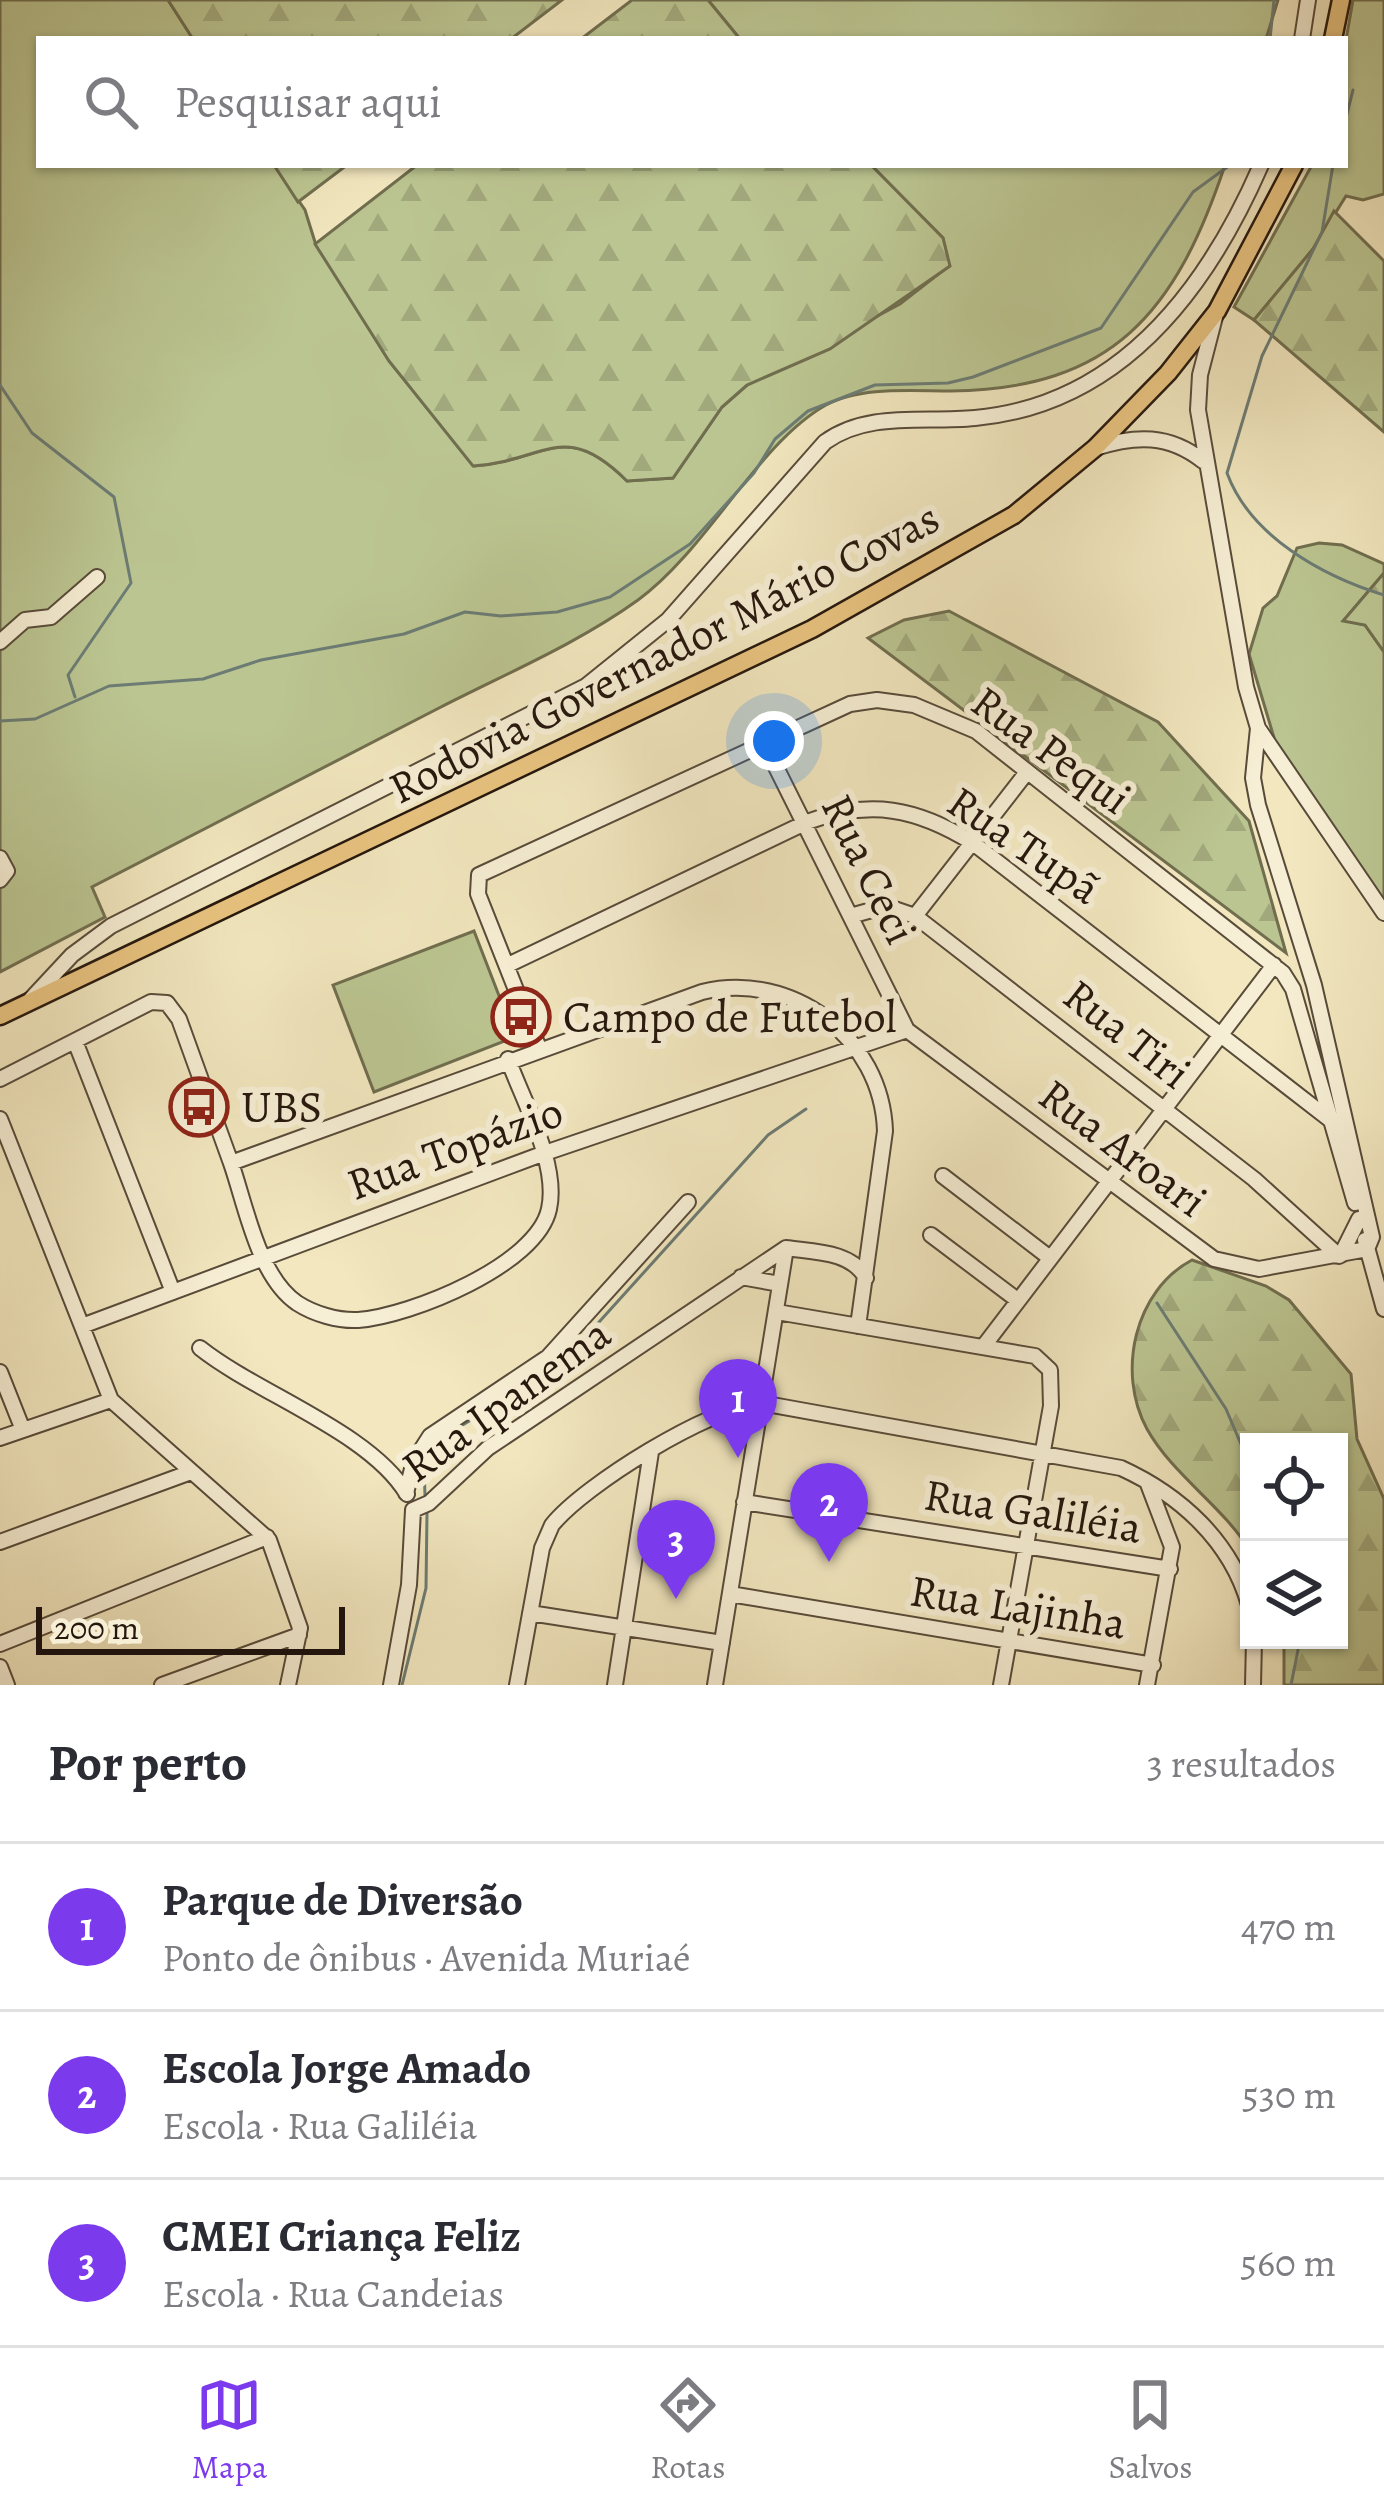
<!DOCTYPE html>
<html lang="pt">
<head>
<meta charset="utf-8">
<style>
	:root { --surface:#fff; --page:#f2f2f3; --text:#2b2b33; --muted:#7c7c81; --line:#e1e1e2; --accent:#7c3aed }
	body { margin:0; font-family:Alegreya,serif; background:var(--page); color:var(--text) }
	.controls { position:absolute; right:36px; bottom:36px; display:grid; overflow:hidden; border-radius:0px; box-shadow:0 3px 9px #0004 }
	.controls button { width:108px; height:108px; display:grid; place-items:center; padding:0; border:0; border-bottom:3px solid var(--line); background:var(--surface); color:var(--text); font:60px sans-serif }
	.scale { position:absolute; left:36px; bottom:30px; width:309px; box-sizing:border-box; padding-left:12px; border:6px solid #25170d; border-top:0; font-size:33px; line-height:42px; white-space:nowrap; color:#25170d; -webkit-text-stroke:9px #f7efd5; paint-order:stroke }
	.you { position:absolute; left:774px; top:741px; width:42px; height:42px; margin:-30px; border:9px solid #fff; border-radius:50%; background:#1a73e8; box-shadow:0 0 0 18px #1a73e833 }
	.badge { display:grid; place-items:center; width:78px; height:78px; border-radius:50%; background:var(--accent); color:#fff; font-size:39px; font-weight:700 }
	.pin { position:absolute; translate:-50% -99px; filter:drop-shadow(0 3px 6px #0008) }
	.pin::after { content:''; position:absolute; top:63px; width:42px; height:36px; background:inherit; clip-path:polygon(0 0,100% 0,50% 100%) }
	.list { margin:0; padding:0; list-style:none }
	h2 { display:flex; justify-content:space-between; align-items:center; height:156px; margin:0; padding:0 48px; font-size:51px }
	h2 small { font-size:39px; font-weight:400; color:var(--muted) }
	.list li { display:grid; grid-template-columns:78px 1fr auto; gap:36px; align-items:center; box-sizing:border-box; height:168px; padding:0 48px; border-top:3px solid var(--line) }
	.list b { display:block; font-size:45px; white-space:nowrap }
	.list p { margin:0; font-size:39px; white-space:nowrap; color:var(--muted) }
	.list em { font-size:39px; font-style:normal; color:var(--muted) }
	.icon { flex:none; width:66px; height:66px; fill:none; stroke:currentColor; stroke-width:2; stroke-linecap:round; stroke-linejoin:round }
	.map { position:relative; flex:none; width:1384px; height:1685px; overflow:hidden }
	.search { position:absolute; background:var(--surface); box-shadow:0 3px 9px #0004; left:36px; right:36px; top:36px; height:132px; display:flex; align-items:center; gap:30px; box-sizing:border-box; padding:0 42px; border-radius:0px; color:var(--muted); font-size:45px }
	.sheet { height:660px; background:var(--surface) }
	nav { display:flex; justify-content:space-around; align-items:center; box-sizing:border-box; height:168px; border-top:3px solid var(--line); background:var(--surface); font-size:33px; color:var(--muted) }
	nav a { display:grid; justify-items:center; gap:6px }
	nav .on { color:var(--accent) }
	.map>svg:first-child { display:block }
	.grass { fill:#bbc591; stroke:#706e4f; stroke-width:3 }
	.forest { fill:url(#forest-firs); stroke:#706e4f; stroke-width:3 }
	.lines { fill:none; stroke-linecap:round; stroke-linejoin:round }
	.stream { stroke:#6c7c74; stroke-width:3 }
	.minor-casing { stroke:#584b3a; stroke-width:18 }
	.major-casing { stroke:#25170d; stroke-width:21 }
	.minor { stroke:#f7efd5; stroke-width:14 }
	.major { stroke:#e9c480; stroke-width:16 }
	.labels { text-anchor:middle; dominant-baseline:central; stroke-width:12; stroke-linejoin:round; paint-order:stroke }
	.street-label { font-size:45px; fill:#25170d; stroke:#f7efd5 }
	.poi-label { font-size:45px; fill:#25170d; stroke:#f7efd5; text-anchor:start }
</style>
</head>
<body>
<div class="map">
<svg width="1384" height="1685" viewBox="0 0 1384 1685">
	<defs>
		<pattern id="forest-firs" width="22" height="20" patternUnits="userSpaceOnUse" patternTransform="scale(3)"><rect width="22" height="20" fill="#bbc591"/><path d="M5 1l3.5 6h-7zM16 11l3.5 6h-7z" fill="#a1a87c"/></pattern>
	</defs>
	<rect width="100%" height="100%" fill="#f2e7bf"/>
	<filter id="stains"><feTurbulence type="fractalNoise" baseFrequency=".00167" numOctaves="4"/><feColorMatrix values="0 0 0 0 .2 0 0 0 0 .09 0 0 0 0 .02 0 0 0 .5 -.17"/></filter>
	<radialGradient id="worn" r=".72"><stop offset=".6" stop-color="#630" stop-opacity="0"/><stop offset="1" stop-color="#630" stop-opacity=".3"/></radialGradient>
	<path class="grass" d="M0,0H168L193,39H39V165H274L305,210L315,242L389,361L474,466C546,461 564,418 627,481L673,478L722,407L747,385L900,304L949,266L943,238L871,165H1225C1176,312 1113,389 951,391C912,391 860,386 826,405C758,443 707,550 638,600C577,644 505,674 439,708C323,768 208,827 92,887L105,917L0,972Z
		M708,0H1278L1266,39H740Z
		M1353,0H1384V194L1363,200L1346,196L1313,249L1254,320L1234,307L1312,165H1345V46Z
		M1319,543L1342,545L1384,564V573L1344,620L1365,625L1384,652V908L1278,751L1249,654L1263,608L1277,596L1297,548Z
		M474,931L515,1037L374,1092L333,985Z"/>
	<path class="forest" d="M168,0H562L511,39H193Z
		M632,0H708L740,39H581Z
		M274,165H347L298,202Z
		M417,165H871L943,238L950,266L830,349L747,385L722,407L673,478L627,481C564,418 546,461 473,466L389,361L315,244Z
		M1334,211L1384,261V432L1254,320L1313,249Z
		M1384,573V652L1365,625L1343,621Z
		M949,611L1158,722L1249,821L1286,953L868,638L904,620Z
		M1192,1260L1266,1286L1289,1300L1351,1374L1357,1439L1384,1499V1685H1284V1640H1339V1442H1249V1549C1222,1506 1172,1474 1147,1429C1116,1372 1135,1290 1192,1260Z"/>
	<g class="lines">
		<path class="stream" d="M1270,39L1274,0
			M1345,122L1353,90
			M1333,165L1322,232L1262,356L1227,473C1250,536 1322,576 1384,595
			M0,385L32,433L114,497L131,583L68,675L75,697
			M0,721L35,719L109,686L203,679L261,660L404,634L465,612L501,616L557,612L610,597L690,544L754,473L775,439L808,411L875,385L948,383L973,377L1101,328L1193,192L1230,165
			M1157,1303L1226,1409L1249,1463
			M425,1496L424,1462L438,1440L527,1386L581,1342L768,1135L806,1109
			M402,1685L426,1588L427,1513
			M1291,1685L1300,1640"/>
		<defs>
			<path id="minor" d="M1302,39L1308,0
				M1215,317L1200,375L1198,410L1246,687L1258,728L1384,913
				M1095,448C1136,435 1169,434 1203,461
				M0,642L25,620L51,617L97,577
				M1258,728L1253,778L1258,805L1314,985L1372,1237L1367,1249
				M763,741L907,1030
				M0,858L7,871L0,880
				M854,915L886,906L915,916L1254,1179L1339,1256
				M915,916L1027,772
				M508,965L807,822C870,799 917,808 973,843L1329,1119
				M31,999L72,955L111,926L586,686L668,620L825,442C868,411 924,423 975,418C1120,405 1207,289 1261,165
				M75,1041L173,1292
				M539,1048L478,894L479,875L850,704L877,700L914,705L976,731L1283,973L1293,989L1355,1203
				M0,1079L151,1002L167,1003L179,1019L231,1163L702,992C792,970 882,1038 885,1131L858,1326
				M0,1119L111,1400L269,1540L300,1628L288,1685
				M231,1163C246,1206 258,1276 297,1303C314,1314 338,1321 358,1320C411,1316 537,1265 549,1209C559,1164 523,1101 508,1059
				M943,1176L1050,1258
				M931,1235L1016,1299
				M1365,1240L1384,1309
				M786,1248C814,1252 851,1251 866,1278
				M1341,1255L1359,1219
				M741,1277L780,1284
				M777,1312L1035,1356L1050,1370L1051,1406L1001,1685
				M82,1326L542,1154L907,1030L1214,1259L1259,1269L1367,1249
				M983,1347L1274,965
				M200,1348C258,1394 370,1432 407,1494
				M0,1372L23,1430
				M0,1438L111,1400
				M406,1493L414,1461L430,1436L548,1357L688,1202
				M744,1502L1170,1569
				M0,1542L191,1472
				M730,1594L1153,1665
				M530,1613L722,1643
				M0,1644L267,1537
				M0,1667L7,1685
				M162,1685L299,1635
				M391,1685L409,1585L413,1510L429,1503L488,1448L786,1248
				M517,1685L542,1548L552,1525C584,1485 710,1407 761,1403L1121,1468C1180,1495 1231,1541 1249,1605
				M615,1685L651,1452
				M715,1685L786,1248
				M1147,1685L1172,1547L1148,1484
				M1253,1685L1254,1640"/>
			<path id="major" d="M1333,39L1341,0
				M0,1016L812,629L1014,515L1095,448L1168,373L1217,311L1294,165"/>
		</defs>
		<use href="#minor" class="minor-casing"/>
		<use href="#major" class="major-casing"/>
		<use href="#minor" class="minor"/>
		<use href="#major" class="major"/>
	</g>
	<defs>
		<symbol id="bus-ring" viewBox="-11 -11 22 22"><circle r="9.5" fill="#f7efd5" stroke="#8f2418" stroke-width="1.5"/><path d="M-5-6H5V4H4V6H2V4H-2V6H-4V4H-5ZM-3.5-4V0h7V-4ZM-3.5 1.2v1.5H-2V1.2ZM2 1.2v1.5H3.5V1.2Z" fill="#8f2418"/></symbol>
	</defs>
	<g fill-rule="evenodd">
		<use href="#bus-ring" x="488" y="984" width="66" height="66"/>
		<use href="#bus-ring" x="166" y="1074" width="66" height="66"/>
	</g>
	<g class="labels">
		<g class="street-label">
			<text transform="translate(664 653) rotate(-27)">Rodovia Governador Mário Covas</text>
			<text transform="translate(1051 750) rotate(36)">Rua Pequi</text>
			<text transform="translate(1024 845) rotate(34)">Rua Tupã</text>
			<text transform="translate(869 869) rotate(64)">Rua Ceci</text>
			<text transform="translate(1127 1034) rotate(38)">Rua Tiri</text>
			<text transform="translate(455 1148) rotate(-20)">Rua Topázio</text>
			<text transform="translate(1123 1148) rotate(37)">Rua Aroari</text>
			<text transform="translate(506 1400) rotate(-36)">Rua Ipanema</text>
			<text transform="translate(1033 1511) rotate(9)">Rua Galiléia</text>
			<text transform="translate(1018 1607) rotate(9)">Rua Lajinha</text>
		</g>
		<g class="poi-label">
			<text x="563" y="1017">Campo de Futebol</text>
			<text x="241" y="1107">UBS</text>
		</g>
	</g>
	<rect width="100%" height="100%" filter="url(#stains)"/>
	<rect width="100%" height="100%" fill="url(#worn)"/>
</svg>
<div class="controls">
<button><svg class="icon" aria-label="locate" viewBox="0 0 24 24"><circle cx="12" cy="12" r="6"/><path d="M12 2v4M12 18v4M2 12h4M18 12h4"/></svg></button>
<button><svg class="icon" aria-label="layers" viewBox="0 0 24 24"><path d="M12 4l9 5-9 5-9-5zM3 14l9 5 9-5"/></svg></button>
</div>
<div class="scale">200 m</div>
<div class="you"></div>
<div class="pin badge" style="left:738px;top:1458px">1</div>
<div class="pin badge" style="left:829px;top:1562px">2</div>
<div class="pin badge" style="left:676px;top:1599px">3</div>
<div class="search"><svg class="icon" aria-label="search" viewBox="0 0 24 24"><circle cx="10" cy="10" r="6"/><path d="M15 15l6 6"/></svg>Pesquisar aqui</div>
</div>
<section class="sheet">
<h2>Por perto<small>3 resultados</small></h2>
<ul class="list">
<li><span class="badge">1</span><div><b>Parque de Diversão</b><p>Ponto de ônibus · Avenida Muriaé</p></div><em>470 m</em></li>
<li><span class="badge">2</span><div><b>Escola Jorge Amado</b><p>Escola · Rua Galiléia</p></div><em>530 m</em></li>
<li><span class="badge">3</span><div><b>CMEI Criança Feliz</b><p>Escola · Rua Candeias</p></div><em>560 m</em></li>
</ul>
</section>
<nav>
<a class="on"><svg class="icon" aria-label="map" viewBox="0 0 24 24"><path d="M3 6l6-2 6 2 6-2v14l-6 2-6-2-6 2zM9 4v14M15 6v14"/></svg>Mapa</a>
<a><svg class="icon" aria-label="directions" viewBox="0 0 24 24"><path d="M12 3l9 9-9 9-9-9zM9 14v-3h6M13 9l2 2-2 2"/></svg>Rotas</a>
<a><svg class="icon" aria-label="saved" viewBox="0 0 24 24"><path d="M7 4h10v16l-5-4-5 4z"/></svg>Salvos</a>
</nav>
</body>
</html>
